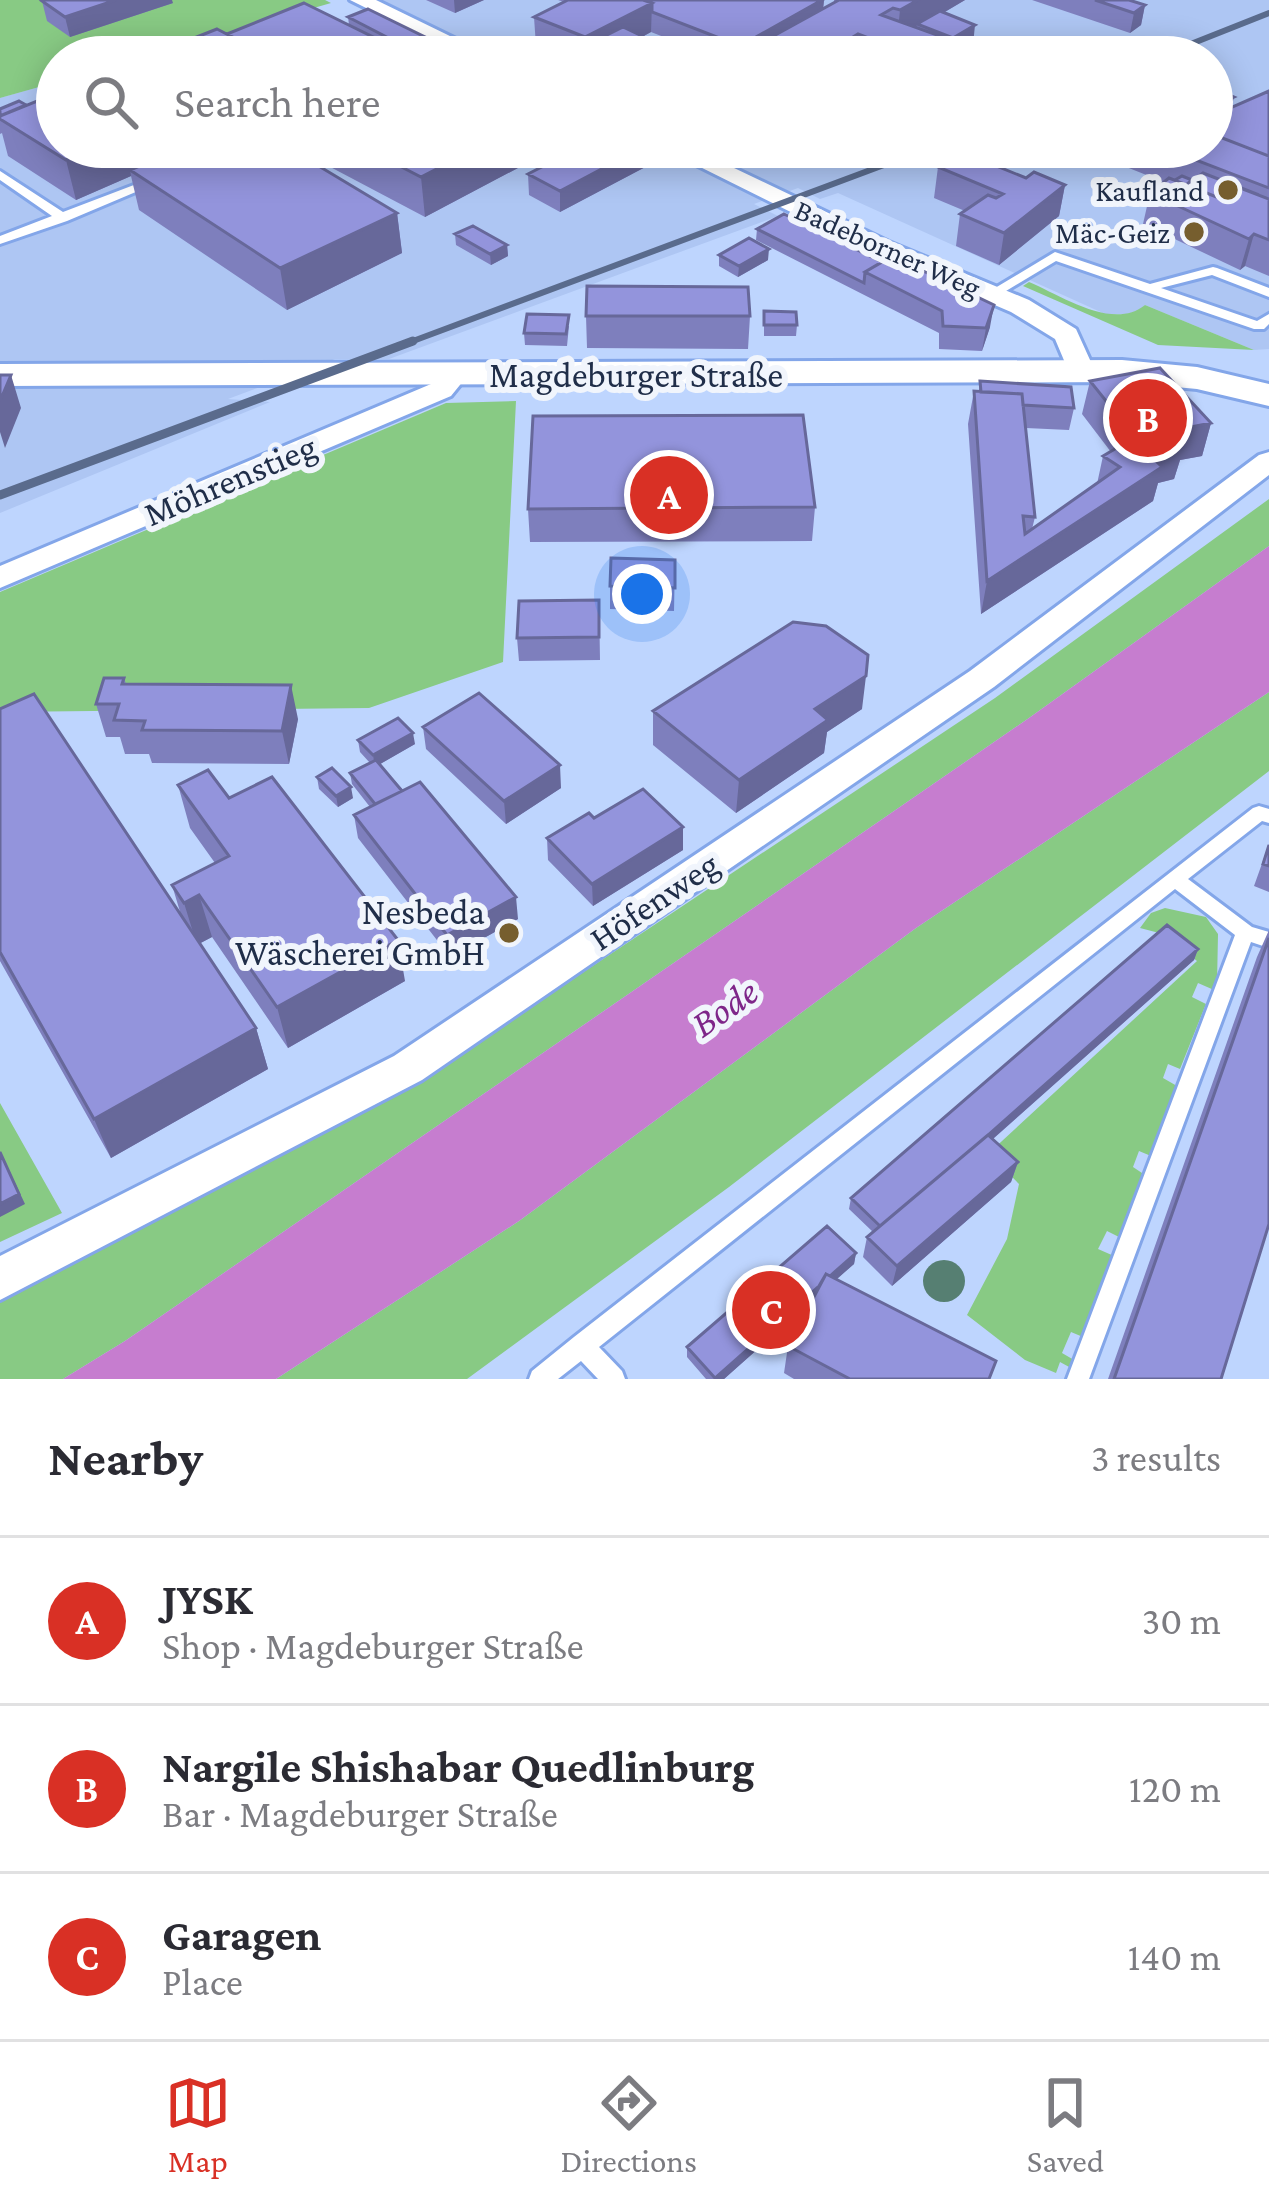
<!DOCTYPE html>
<html lang="en">
<head>
<meta charset="utf-8">
<style>
	:root { --surface:#fff; --page:#f2f2f3; --text:#2b2b33; --muted:#7c7c81; --line:#e1e1e2; --accent:#d93025 }
	body { margin:0; font-family:"Crimson Pro",serif; background:var(--page); color:var(--text) }
	.you { position:absolute; left:642px; top:594px; width:42px; height:42px; margin:-30px; border:9px solid #fff; border-radius:50%; background:#1a73e8; box-shadow:0 0 0 18px #1a73e833 }
	.badge { display:grid; place-items:center; width:78px; height:78px; border-radius:50%; background:var(--accent); color:#fff; font-size:39px; font-weight:700 }
	.pin { position:absolute; translate:-50% -50%; border:6px solid #fff; box-shadow:0 3px 12px #0006 }
	.list { margin:0; padding:0; list-style:none }
	h2 { display:flex; justify-content:space-between; align-items:center; height:156px; margin:0; padding:0 48px; font-size:51px }
	h2 small { font-size:39px; font-weight:400; color:var(--muted) }
	.list li { display:grid; grid-template-columns:78px 1fr auto; gap:36px; align-items:center; box-sizing:border-box; height:168px; padding:0 48px; border-top:3px solid var(--line) }
	.list b { display:block; font-size:45px; white-space:nowrap }
	.list p { margin:0; font-size:39px; white-space:nowrap; color:var(--muted) }
	.list em { font-size:39px; font-style:normal; color:var(--muted) }
	.icon { flex:none; width:66px; height:66px; fill:none; stroke:currentColor; stroke-width:2; stroke-linecap:round; stroke-linejoin:round }
	.map { position:relative; flex:none; width:1269px; height:1379px; overflow:hidden }
	.search { position:absolute; background:var(--surface); box-shadow:0 6px 30px #0003; left:36px; right:36px; top:36px; height:132px; display:flex; align-items:center; gap:30px; box-sizing:border-box; padding:0 42px; border-radius:66px; color:var(--muted); font-size:45px }
	.sheet { height:660px; background:var(--surface) }
	nav { display:flex; justify-content:space-around; align-items:center; box-sizing:border-box; height:168px; border-top:3px solid var(--line); background:var(--surface); font-size:33px; color:var(--muted) }
	nav a { display:grid; justify-items:center; gap:6px }
	nav .on { color:var(--accent) }
	.map>svg:first-child { display:block }
	.built { fill:#aec6f3 }
	.green { fill:#88ca84 }
	.water { fill:#c67dcf }
	.lines { fill:none; stroke-linecap:round; stroke-linejoin:round }
	.service-casing { stroke:#83a6e9; stroke-width:6 }
	.minor-casing { stroke:#83a6e9; stroke-width:6 }
	.secondary-casing { stroke:#83a6e9; stroke-width:6 }
	.service { fill:#fff; fill-rule:evenodd }
	.minor { fill:#fff; fill-rule:evenodd }
	.secondary { fill:#fff; fill-rule:evenodd }
	.rail-far1 { stroke:#5a6b8c; stroke-width:6 }
	.rail { stroke:#5a6b8c; stroke-width:9 }
	.tree { fill:#567f72 }
	.wall { fill:#7e7fbd }
	.shaded-wall { fill:#67689a }
	.building { fill:#9394dc; stroke:#67689a; stroke-width:3 }
	.poi-dot { fill:#765e2e; stroke:#f1f5fc; stroke-width:4.5 }
	.labels { text-anchor:middle; dominant-baseline:central; stroke-width:12; stroke-linejoin:round; paint-order:stroke }
	.far-poi-label { font-size:30px; fill:#202e49; stroke:#f1f5fc; text-anchor:end }
	.far-street-label { font-size:30px; fill:#202e49; stroke:#f1f5fc }
	.street-label { font-size:36px; fill:#202e49; stroke:#f1f5fc }
	.poi-label { font-size:36px; fill:#202e49; stroke:#f1f5fc; text-anchor:end }
	.water-label { font-size:39px; font-style:italic; fill:#7e2689; stroke:#f1f5fc }
</style>
</head>
<body>
<div class="map">
<svg width="1269" height="1379" viewBox="0 0 1269 1379">
	<rect width="100%" height="100%" fill="#bed5fe"/>
	<path class="built" d="M325,0H1269V349L1254,350L1145,305L1134,314H1105L838,193L820,199L798,188L754,204L778,216L389,359H335L228,399L270,402L0,513V98L57,82V147H1212V57H469L348,0Z"/>
	<path class="green" d="M0,0H325L331,3L144,57H57V82L0,98Z
		M1029,282C1062,296 1113,331 1145,305L1254,350L1158,345L1023,286Z
		M516,401L503,662L369,708L0,712V592L446,403Z
		M1269,499V546L1029,718L125,1341L63,1379H0V1297L420,1081L995,698Z
		M1269,692V771L729,1187L467,1379H276L519,1221L916,928Z
		M1165,908L1206,917L1218,934L1217,984L1214,990L1198,983L1192,997L1206,1004L1180,1069L1168,1064L1163,1078L1177,1086L1151,1156L1139,1151L1133,1167L1145,1175L1121,1238L1107,1231L1098,1249L1114,1256L1083,1337L1071,1332L1062,1353L1074,1360L1071,1368L1060,1362L1056,1373L1025,1360L967,1315L1007,1239L1019,1184L989,1153L1197,961L1163,934L1140,928L1151,913Z
		M0,1103L62,1213L0,1242Z"/>
	<path class="water" d="M1269,546V692L916,928L519,1221L276,1379H63L125,1341L1029,718Z"/>
	<g class="lines">
		<defs>
			<path id="service" d="M0,171L63,212L147,180L157,183L67,221L0,244V236L52,216L0,180Z
				M1055,252L1150,284L1213,267L1217,268L1269,288V297L1212,275L1161,288L1257,321L1269,314V324L1264,329H1254L1056,261L996,297L991,298L985,294Z
				M1259,806L1269,809V823L1262,821L1188,879L1252,927L1269,932V948L1251,942L1089,1379H1067L1235,935L1175,889L599,1347L622,1371L625,1379H598L581,1361L558,1379H529L532,1371L574,1337L1253,808Z"/>
			<path id="minor" d="M350,0H376L493,57H465Z
				M660,147H690L889,242L1029,300L1076,329L1095,371L1091,377H1071L1055,339L1011,312L871,252Z
				M454,367L468,375L451,396L0,588V566L431,384L444,369Z
				M1269,452V475L994,687L422,1080L0,1300V1256L394,1056L970,671L1259,455Z"/>
			<path id="secondary" d="M1122,360L1197,367L1269,384V406L1197,389L1122,382L0,386V364Z"/>
		</defs>
		<use href="#service" class="service-casing"/>
		<use href="#minor" class="minor-casing"/>
		<use href="#secondary" class="secondary-casing"/>
		<use href="#service" class="service"/>
		<use href="#minor" class="minor"/>
		<use href="#secondary" class="secondary"/>
		<path class="rail-far1" d="M1158,57L1269,13
			M405,344L932,147"/>
		<path class="rail" d="M0,495L413,341"/>
	</g>
	<circle class="tree" cx="944" cy="1281" r="21"/>
	<path class="wall" d="M426,0H484L455,13Z
		M558,0H824L823,9L834,3V0H965L943,13L973,45L969,47L978,57H715L651,32L644,36L686,57H562L536,46L534,17L564,2Z
		M1032,0H1129L1145,5L1141,25L1130,33Z
		M42,1L173,3L70,37L47,21Z
		M348,17L428,49L406,57L375,41L377,57H146L227,34L349,25Z
		M1269,91V276L1245,266L1240,270L1143,224L1150,193L1164,182L1076,147H1212L1231,108Z
		M26,105L397,213L402,253L287,310L139,210L131,176L76,200L8,156L2,133L0,134V109Z
		M317,147H549L550,151L425,217L319,161Z
		M575,147H651V164L560,212L529,195L528,174L575,150Z
		M938,167L1026,178L1065,185L1059,216L999,265L956,246L960,214L965,211L934,198Z
		M784,214L990,327L982,351L939,349V333L756,240L757,229Z
		M455,234L507,245L508,256L491,265L456,245Z
		M719,255L768,260L738,277L719,266Z
		M764,311L797,325L796,336H764Z
		M586,316H750L748,349L587,348Z
		M569,326L567,346L525,345L524,333Z
		M980,381L1074,408L1069,430L1026,428L1035,517L1032,529L1097,484L1103,456L1111,452L1082,414L1090,381L1211,423L1202,456L1180,460L1174,479L1158,483L1153,501L981,614L968,424L974,391H979Z
		M815,507L812,541L530,542L528,509Z
		M675,560L674,611L610,609V586Z
		M599,600L600,660L519,661L517,638Z
		M124,678L126,684L298,719L289,764L152,763L149,754H125L120,737H106L96,704Z
		M0,709L181,915L172,885L215,863L190,828L178,785L229,798L405,981L288,1048L212,937L200,943L256,1028L268,1069L111,1158L0,961Z
		M862,709L827,732L824,753L736,813L653,745V711Z
		M423,727L561,788L506,824L426,749Z
		M358,740L415,744L380,764L518,919L450,957L358,838L354,815L370,807L352,784L350,773L370,763L360,752Z
		M317,777L353,798L338,807L319,789Z
		M594,818L683,850L593,906L548,860L547,838Z
		M1269,844V892L1254,886Z
		M1269,930V1224L1221,1379H1108L1257,957Z
		M1198,949L1194,960L993,1139L1018,1162L1011,1182L892,1286L863,1257L867,1237L873,1232L849,1209L851,1198Z
		M856,1253L854,1264L836,1279L989,1379H794L784,1373L788,1346L811,1301L724,1379H706L687,1357V1347Z"/>
	<path class="shaded-wall" d="M116,0H172L173,3L70,37L65,17Z
		M454,0H484L455,13Z
		M824,0L822,19L740,57V46Z
		M918,0H965L921,26L917,24L916,28L897,40L900,10Z
		M652,3L651,32L607,55L585,46V37Z
		M1145,5L1141,25L1130,33L1134,13Z
		M975,25L973,45L950,57L953,38Z
		M858,34L855,57H838L840,45Z
		M375,38L377,57H330Z
		M427,38L428,49L407,57L406,47Z
		M827,40L826,57H796Z
		M1234,97L1226,127L1212,134V107Z
		M97,147H197L130,170L131,176L76,200L66,160Z
		M479,147H549L550,151L425,217L421,177Z
		M643,147H651V164L560,212V191Z
		M1065,185L1059,216L999,265L1004,233Z
		M397,213L402,253L287,310L280,268Z
		M1254,234L1245,266L1240,270L1249,239Z
		M507,245L508,256L491,265L490,254Z
		M769,249L768,260L738,277L739,266Z
		M994,305L990,327L982,351L986,328Z
		M11,375L21,408L5,448L0,432V401Z
		M1211,423L1202,456L1180,460L1174,479L1158,483L1153,501L981,614L987,581L1148,453L1171,431Z
		M866,676L862,709L827,732L824,753L736,813L739,780L815,709Z
		M291,685L298,719L289,764L282,731Z
		M413,733L415,744L375,767L373,755Z
		M560,765L561,788L506,824L504,801Z
		M351,787L353,798L338,807L336,796Z
		M683,827V850L593,906L592,884Z
		M199,895L212,937L197,945L184,903Z
		M516,897L518,919L450,957L447,935Z
		M398,940L405,981L288,1048L277,1007Z
		M1198,949L1194,960L880,1239L882,1229Z
		M256,1028L268,1069L111,1158L94,1119Z
		M0,1151L25,1204L0,1217Z
		M1018,1162L1011,1182L892,1286L897,1266Z
		M856,1253L854,1264L724,1379H715Z"/>
	<path class="building" d="M45,0H116L65,17L42,1Z
		M568,0H643L652,3L585,37L534,17Z
		M643,0H822L740,46L652,12V3Z
		M839,0H918L900,10L893,8L881,15L979,50L968,57H918L858,34L840,45L827,40L796,57H735Z
		M1095,0H1129L1145,5L1134,13Z
		M304,3L375,38L330,57H271L227,34Z
		M368,9L427,38L406,47L348,17Z
		M940,11L975,25L953,38L917,24Z
		M623,27L686,57H612L585,46Z
		M217,29L271,57H146Z
		M1212,88H1213L1234,97L1212,107Z
		M1269,91V156L1212,134V116Z
		M57,93V147H97L66,160L0,119V116Z
		M19,101L26,105L0,116V109Z
		M1212,134L1269,156V188L1162,147H1212Z
		M184,147H287L397,213L280,268L130,170Z
		M363,147H479L421,177Z
		M581,147H643L560,191L528,174Z
		M962,152L1026,178L1034,172L1065,185L1004,233L960,214L988,195L996,198L1003,194L938,167Z
		M1203,173L1259,195L1235,186L1219,198L1186,185Z
		M1182,176L1192,180L1186,185L1175,180Z
		M1169,178L1219,198L1235,186L1269,199V240L1254,234L1249,239L1150,193Z
		M784,214L882,262L865,272L864,283L757,229Z
		M473,226L507,245L490,254L455,234Z
		M749,238L769,249L739,266L719,255Z
		M892,256L994,305L986,328L943,326L942,311L865,272Z
		M587,286L748,287L750,316H586Z
		M764,311L796,312L797,325H764Z
		M527,314L569,315L566,334L524,333Z
		M1160,368L1211,423L1171,431L1184,446L1148,453L1162,467L987,581L974,391L1022,394L1035,517L1023,516L1025,534L1120,467L1103,456L1135,437L1090,381Z
		M0,375H11L0,401Z
		M980,381L1071,387L1074,408L1023,405L1022,394L981,392Z
		M803,415L815,507L528,509L533,416Z
		M611,558L675,560V588L610,586Z
		M599,600V637L517,638L519,601Z
		M793,622L826,626L868,655L866,676L815,709L828,720L739,780L653,711Z
		M104,678H124L122,684L291,685L282,731L142,730L145,721L114,720L119,704H96Z
		M479,693L560,765L504,801L423,727Z
		M34,694L256,1028L94,1119L0,952V709Z
		M398,718L413,733L373,755L358,740Z
		M376,760L402,791L375,804L350,773Z
		M332,768L351,787L336,796L317,777Z
		M208,770L229,798L272,777L398,940L277,1007L199,895L184,903L172,885L229,856L178,785Z
		M420,782L516,897L447,935L354,815Z
		M643,789L683,827L592,884L547,838L589,813L594,818Z
		M1269,845V866L1263,864Z
		M1167,925L1198,949L988,1135L880,1226L851,1198Z
		M1269,938V1224L1221,1379H1114Z
		M988,1135L1018,1162L897,1266L867,1237Z
		M0,1152L19,1194L0,1204Z
		M827,1226L856,1253L830,1276L826,1274L819,1286L715,1378L687,1347Z
		M826,1274L996,1361L989,1379H850L788,1346Z"/>
	<g class="poi-dot">
		<circle cx="1228" cy="190" r="12"/>
		<circle cx="1194" cy="232" r="12"/>
		<circle cx="509" cy="933" r="12"/>
	</g>
	<g class="labels">
		<g class="far-poi-label">
			<text x="1204" y="190">Kaufland</text>
			<text x="1170" y="232">Mäc-Geiz</text>
		</g>
		<g class="far-street-label">
			<text transform="translate(888 248) rotate(24)">Badeborner Weg</text>
		</g>
		<g class="street-label">
			<text x="636" y="375">Magdeburger Straße</text>
			<text transform="translate(230 480) rotate(-23)">Möhrenstieg</text>
			<text transform="translate(654 901) rotate(-34)">Höfenweg</text>
		</g>
		<g class="poi-label">
			<text x="485" y="912">Nesbeda<tspan x="485" dy="41">Wäscherei GmbH</tspan></text>
		</g>
		<g class="water-label">
			<text transform="translate(724 1007) rotate(-35)">Bode</text>
		</g>
	</g>
</svg>
<div class="you"></div>
<div class="pin badge" style="left:669px;top:495px">A</div>
<div class="pin badge" style="left:1148px;top:418px">B</div>
<div class="pin badge" style="left:771px;top:1310px">C</div>
<div class="search"><svg class="icon" aria-label="search" viewBox="0 0 24 24"><circle cx="10" cy="10" r="6"/><path d="M15 15l6 6"/></svg>Search here</div>
</div>
<section class="sheet">
<h2>Nearby<small>3 results</small></h2>
<ul class="list">
<li><span class="badge">A</span><div><b>JYSK</b><p>Shop · Magdeburger Straße</p></div><em>30 m</em></li>
<li><span class="badge">B</span><div><b>Nargile Shishabar Quedlinburg</b><p>Bar · Magdeburger Straße</p></div><em>120 m</em></li>
<li><span class="badge">C</span><div><b>Garagen</b><p>Place</p></div><em>140 m</em></li>
</ul>
</section>
<nav>
<a class="on"><svg class="icon" aria-label="map" viewBox="0 0 24 24"><path d="M3 6l6-2 6 2 6-2v14l-6 2-6-2-6 2zM9 4v14M15 6v14"/></svg>Map</a>
<a><svg class="icon" aria-label="directions" viewBox="0 0 24 24"><path d="M12 3l9 9-9 9-9-9zM9 14v-3h6M13 9l2 2-2 2"/></svg>Directions</a>
<a><svg class="icon" aria-label="saved" viewBox="0 0 24 24"><path d="M7 4h10v16l-5-4-5 4z"/></svg>Saved</a>
</nav>
</body>
</html>
